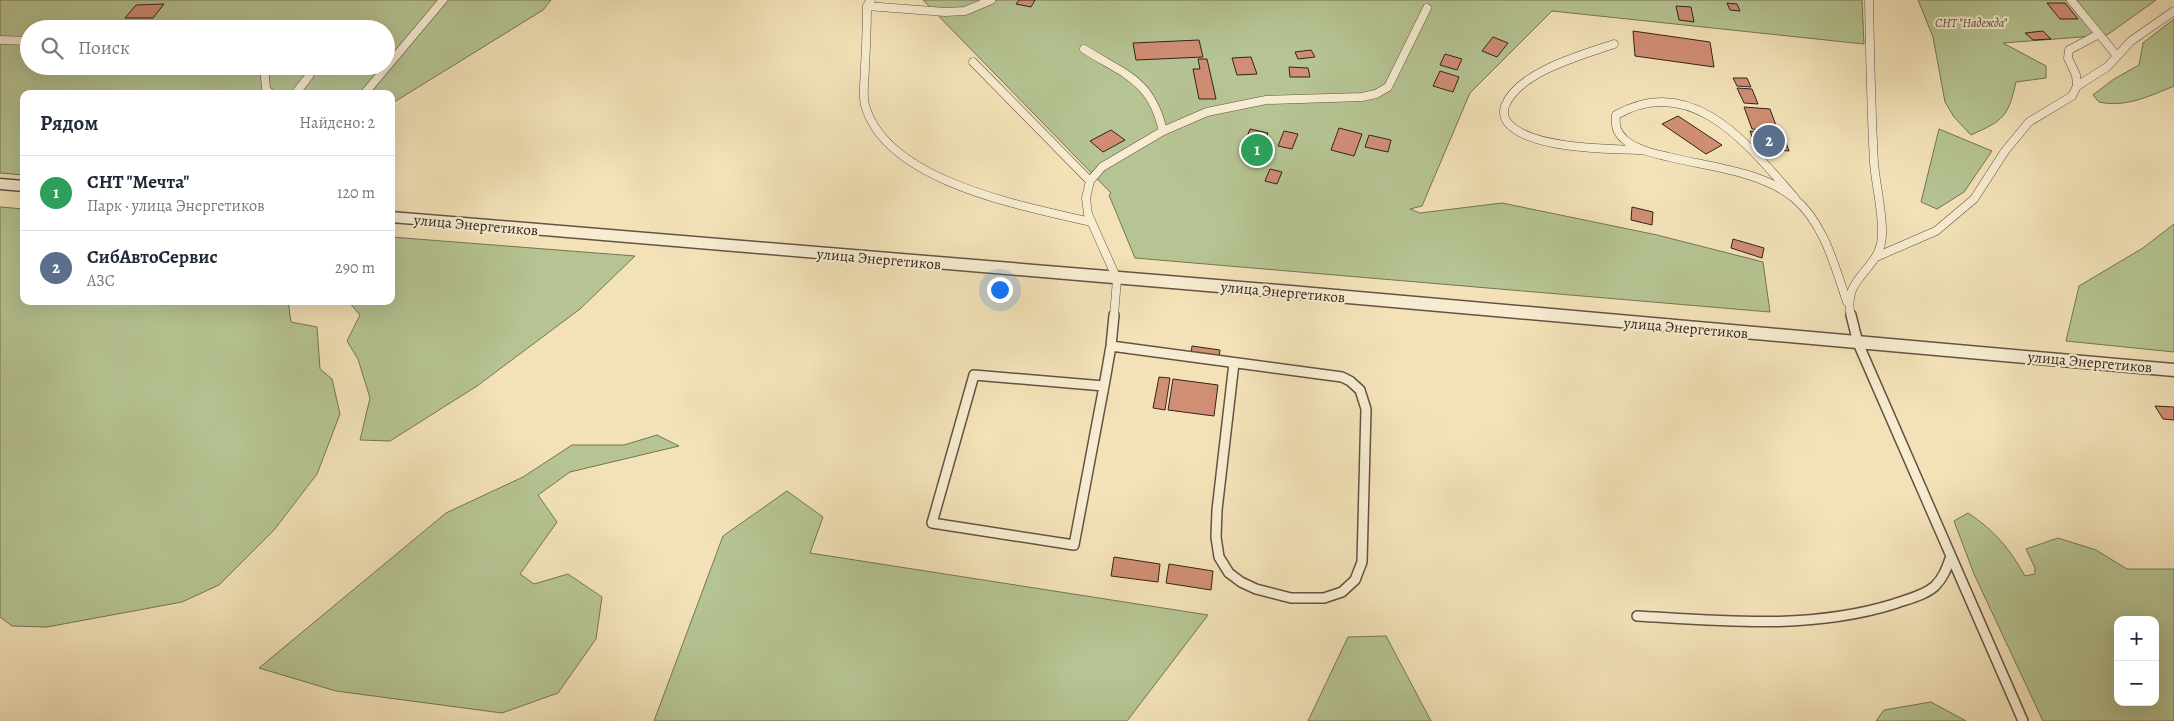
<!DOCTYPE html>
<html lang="ru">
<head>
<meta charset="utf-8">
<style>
	:root { --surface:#fff; --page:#f6f6f7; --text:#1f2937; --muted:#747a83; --line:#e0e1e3; --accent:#8f2418 }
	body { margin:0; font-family:Alegreya,serif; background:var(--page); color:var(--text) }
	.controls { position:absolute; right:15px; bottom:15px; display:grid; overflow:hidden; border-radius:10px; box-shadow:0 5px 20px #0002 }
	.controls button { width:45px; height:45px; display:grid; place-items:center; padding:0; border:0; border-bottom:1px solid var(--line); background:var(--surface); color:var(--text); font:25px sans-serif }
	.you { position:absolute; left:999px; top:289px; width:18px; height:18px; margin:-12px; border:4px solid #fff; border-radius:50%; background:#1a73e8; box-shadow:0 0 0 8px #1a73e833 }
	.badge { display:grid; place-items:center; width:32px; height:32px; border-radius:50%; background:var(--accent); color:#fff; font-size:16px; font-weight:700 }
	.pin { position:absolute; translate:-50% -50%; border:2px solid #fff; box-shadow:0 1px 5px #0006 }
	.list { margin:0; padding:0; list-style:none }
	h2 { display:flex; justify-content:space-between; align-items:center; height:65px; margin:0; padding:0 20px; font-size:21px }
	h2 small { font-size:16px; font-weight:400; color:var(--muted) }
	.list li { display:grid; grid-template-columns:32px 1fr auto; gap:15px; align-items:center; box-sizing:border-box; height:75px; padding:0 20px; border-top:1px solid var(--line) }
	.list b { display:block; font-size:19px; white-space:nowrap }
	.list p { margin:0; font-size:16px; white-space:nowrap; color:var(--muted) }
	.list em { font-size:16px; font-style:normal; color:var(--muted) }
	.icon { flex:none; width:28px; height:28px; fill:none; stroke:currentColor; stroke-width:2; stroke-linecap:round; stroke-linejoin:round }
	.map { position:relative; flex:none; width:2174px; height:721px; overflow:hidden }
	.search { position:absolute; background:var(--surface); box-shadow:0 5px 20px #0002; left:20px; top:20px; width:375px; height:55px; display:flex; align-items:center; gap:12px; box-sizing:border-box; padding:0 18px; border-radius:28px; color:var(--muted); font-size:19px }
	.panel { position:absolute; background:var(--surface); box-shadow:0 5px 20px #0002; left:20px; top:90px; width:375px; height:215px; border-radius:10px }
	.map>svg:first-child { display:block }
	.green { fill:#b6c493; stroke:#757457; fill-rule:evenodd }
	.building { fill:#d08e75; stroke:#34231b }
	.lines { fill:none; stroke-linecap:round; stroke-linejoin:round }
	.service-far1-casing { stroke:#645342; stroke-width:9 }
	.service-casing { stroke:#645342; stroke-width:12 }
	.minor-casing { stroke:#645342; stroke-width:3 }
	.service-far1 { stroke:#f7ecd1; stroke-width:8 }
	.service { stroke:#f7ecd1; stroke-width:9 }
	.minor { fill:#f7ecd1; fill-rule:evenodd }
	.labels { text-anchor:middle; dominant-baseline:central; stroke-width:4.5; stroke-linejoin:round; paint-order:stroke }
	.far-park-label { font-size:12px; font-style:italic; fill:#544b39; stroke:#f7ecd1 }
	.street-label { font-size:15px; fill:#34231b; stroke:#f7ecd1 }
</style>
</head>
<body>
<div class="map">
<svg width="2174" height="721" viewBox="0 0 2174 721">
	<rect width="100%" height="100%" fill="#f3e2b8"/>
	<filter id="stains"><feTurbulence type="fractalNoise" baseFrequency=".004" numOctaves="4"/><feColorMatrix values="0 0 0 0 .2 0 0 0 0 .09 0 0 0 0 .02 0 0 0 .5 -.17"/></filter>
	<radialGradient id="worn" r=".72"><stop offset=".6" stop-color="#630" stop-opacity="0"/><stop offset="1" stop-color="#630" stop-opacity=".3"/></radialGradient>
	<path class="green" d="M0,0H551L543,10L391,104V94H24V175L0,173ZM29,29H386V66H29Z
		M923,0H1862L1864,44L1552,11L1470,93L1422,206L1410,209L1420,213L1502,203L1657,235L1763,262L1770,312L1135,258L1109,195L1111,193Z
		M1918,0H2156L2107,35L2003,43L2046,66V78L2016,82C2008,117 2004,120 1971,135L1954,117L1945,102L1933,37Z
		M2174,19V86C2150,96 2125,108 2099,102L2093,95L2114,79L2139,65L2143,43Z
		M1939,129L1992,151L1964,192L1937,209L1921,202Z
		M0,207L24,209V301H288L291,322L317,327L320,369L332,379L340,414L317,474L274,530L219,585L182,602L47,627L12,626L0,617Z
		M2174,224V352L2066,341L2079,286L2143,248Z
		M391,237L635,256L580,309L477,386L390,441L360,440L370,398L358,359L347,341L360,315L348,301H391Z
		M657,435L679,446L570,472L538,495L557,522L520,574L534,584L568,574L602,597L596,639L558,693L502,713L336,691L259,668L446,513L523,477L572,445H624Z
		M787,491L823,517L810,553L1208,615L1127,721H654L723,536Z
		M1968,513C1995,531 2009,548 2025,576L2035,574V568L2026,549L2058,538L2096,550L2127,569H2174V721H2043L1974,574L1954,521ZM2118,620H2155V702H2118Z
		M1386,636L1431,721H1308L1348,637Z
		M1931,702L1966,721H1876L1884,710Z"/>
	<path class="building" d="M1019,0H1035L1031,7L1016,4Z
		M1727,3L1737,4L1740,11L1730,10Z
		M2047,3H2065L2078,19H2060Z
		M164,4L153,18H125L136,5Z
		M1676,6L1691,7L1694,22L1679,20Z
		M1633,31L1710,42L1714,67L1635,56Z
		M2043,31L2051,39L2033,40L2025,33Z
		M1493,37L1508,43L1497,57L1482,51Z
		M1199,40L1203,57L1136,60L1133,43Z
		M1311,50L1315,57L1298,59L1295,52Z
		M1445,54L1462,59L1457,70L1440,65Z
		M1251,57L1257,74L1237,75L1232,58Z
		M1198,59H1207L1216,99H1199L1193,69H1200Z
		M1289,67L1308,68L1310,77H1290Z
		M1440,71L1459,77L1453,92L1433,86Z
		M1733,78H1747L1751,87L1737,86Z
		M1737,88L1752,89L1758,104L1744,103Z
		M1744,107L1770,109L1778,131L1752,129Z
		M1678,116L1722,145L1706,154L1662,124Z
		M1339,128L1362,134L1354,156L1331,150Z
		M1250,129L1268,133L1265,141L1247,137Z
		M1111,130L1125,140L1103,152L1090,141Z
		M1284,131L1298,134L1292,149L1278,146Z
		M1750,131L1783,134L1789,151L1756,148Z
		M1369,135L1391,140L1388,152L1365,147Z
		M1270,169L1282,172L1277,184L1265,181Z
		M1632,207L1653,212L1652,225L1631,220Z
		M1733,239L1764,248L1762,258L1731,248Z
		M1192,346L1220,350L1219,358L1191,354Z
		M1159,377L1170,378L1165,410L1153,408Z
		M1173,379L1218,385L1214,416L1168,410Z
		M2155,406L2174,407V420L2163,419Z
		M1114,557L1160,564L1158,582L1111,576Z
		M1169,564L1213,571L1211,590L1166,583Z"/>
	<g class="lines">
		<defs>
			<path id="service-far1" d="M871,0L867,6C867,26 866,47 865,67C865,79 862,93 865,105C886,182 1024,206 1091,222
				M867,6L945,12L965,11L991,0
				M2099,34L2117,56
				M0,40L29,41
				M1614,44C1582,55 1518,72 1505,106C1503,112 1504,119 1509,124C1532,149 1609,149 1641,150
				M1084,49C1125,75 1151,79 1163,131
				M973,62L1090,181
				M264,66L266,89L271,94
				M2077,86L2107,67L2131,41L2174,11
				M295,94L309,76L313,66
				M364,94L443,0
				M1795,198C1750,147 1693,71 1616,115C1615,125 1616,132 1624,139C1636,150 1653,153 1669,157C1710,167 1761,171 1794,198C1824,223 1835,267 1847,302
				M1876,257L1936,231L1974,199L2005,151L2029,122L2072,96L2077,86L2076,75L2068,58L2069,50L2099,34L2071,0
				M1114,316L1117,279L1088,214L1086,198L1090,181L1102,167L1163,131L1207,112L1266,100L1362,97L1376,94L1388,87L1427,8
				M1851,316C1841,276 1881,271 1882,235C1883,212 1876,187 1874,163C1871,109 1870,55 1869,0"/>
			<path id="service" d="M1851,315L1858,343L2023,721
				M1111,346L1342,377L1350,381L1360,390L1366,409L1362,562L1355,580L1342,592L1324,598H1291L1256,589L1241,582L1229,573L1219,557L1216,537L1217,510L1234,363
				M974,375L1104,386L1074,545L932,523Z
				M1104,386L1111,346L1114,315
				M1637,616C1723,621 1810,630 1894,604C1907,599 1924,596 1935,586C1944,577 1947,567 1951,556"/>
			<path id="minor" d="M0,179L24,181V191L0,189Z
				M391,212L1291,286L2174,364V376L1291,298L391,222Z"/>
		</defs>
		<use href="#service-far1" class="service-far1-casing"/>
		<use href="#service" class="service-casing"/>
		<use href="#minor" class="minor-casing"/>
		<use href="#service-far1" class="service-far1"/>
		<use href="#service" class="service"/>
		<use href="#minor" class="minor"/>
	</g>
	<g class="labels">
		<g class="far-park-label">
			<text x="1971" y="23">СНТ "Надежда"</text>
		</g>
		<g class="street-label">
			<text transform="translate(476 225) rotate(5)">улица Энергетиков</text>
			<text transform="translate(879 259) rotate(5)">улица Энергетиков</text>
			<text transform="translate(1283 292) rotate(5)">улица Энергетиков</text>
			<text transform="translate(1686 328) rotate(5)">улица Энергетиков</text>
			<text transform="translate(2090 362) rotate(5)">улица Энергетиков</text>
		</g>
	</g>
	<rect width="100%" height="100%" filter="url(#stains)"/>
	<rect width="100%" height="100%" fill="url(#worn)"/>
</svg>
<div class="controls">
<button>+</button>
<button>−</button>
</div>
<div class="you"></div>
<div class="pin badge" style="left:1257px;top:150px;background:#2e9e5b">1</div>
<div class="pin badge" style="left:1769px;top:141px;background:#5c6f8a">2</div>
<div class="search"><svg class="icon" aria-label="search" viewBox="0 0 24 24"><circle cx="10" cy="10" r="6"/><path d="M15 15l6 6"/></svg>Поиск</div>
<section class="panel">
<h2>Рядом<small>Найдено: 2</small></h2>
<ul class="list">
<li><span class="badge" style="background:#2e9e5b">1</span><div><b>СНТ &quot;Мечта&quot;</b><p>Парк · улица Энергетиков</p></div><em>120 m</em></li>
<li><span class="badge" style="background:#5c6f8a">2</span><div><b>СибАвтоСервис</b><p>АЗС</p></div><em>290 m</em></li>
</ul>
</section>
</div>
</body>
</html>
